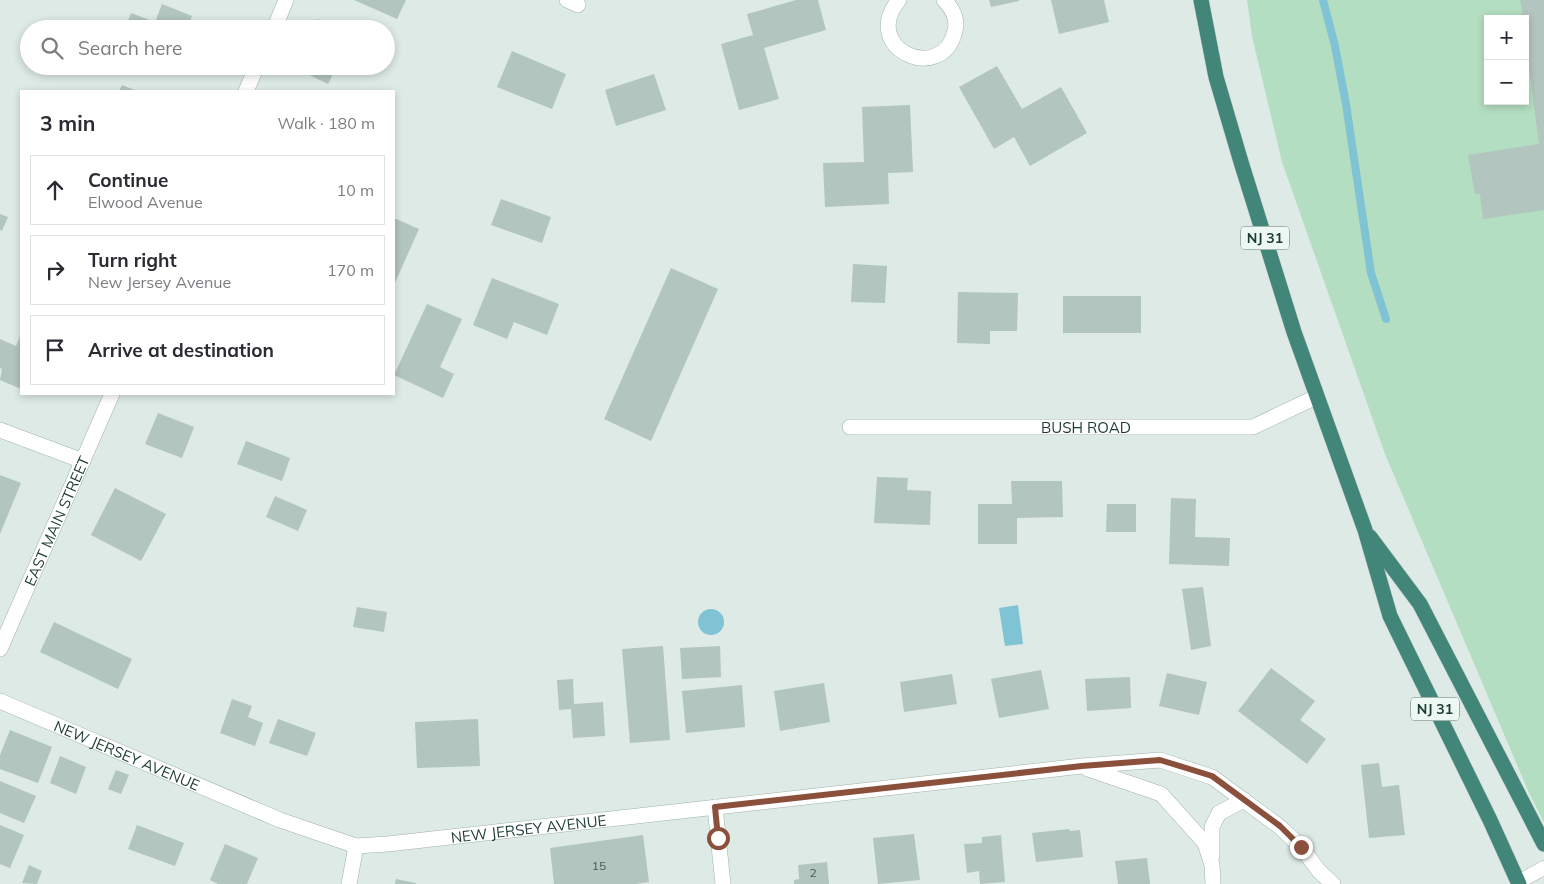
<!DOCTYPE html>
<html lang="en">
<head>
<meta charset="utf-8">
<style>
	:root { --surface:#fff; --page:#f2f2f3; --text:#2b2b33; --muted:#7c7c81; --line:#e1e1e2 }
	body { margin:0; font-family:Mulish,sans-serif; background:var(--page); color:var(--text) }
	.controls { position:absolute; right:15px; top:15px; display:grid; overflow:hidden; border-radius:0px; box-shadow:0 2px 8px #0003 }
	.controls button { width:45px; height:45px; display:grid; place-items:center; padding:0; border:0; border-bottom:1px solid var(--line); background:var(--surface); color:var(--text); font:25px sans-serif }
	.stop { position:absolute; width:15px; height:15px; margin:-11px; border:4px solid #8a503c; border-radius:50%; background:#fff }
	.stop.end { background:#8a503c; border-color:#fff; box-shadow:0 1px 5px #0008 }
	.list { margin:0; padding:0; list-style:none }
	h2 { display:flex; justify-content:space-between; align-items:center; height:65px; margin:0; padding:0 20px; font-size:21px }
	h2 small { font-size:16px; font-weight:400; color:var(--muted) }
	.list li { display:grid; grid-template-columns:32px 1fr auto; gap:15px; align-items:center; box-sizing:border-box; height:70px; margin:0 10px 10px; padding:0 10px; border:1px solid var(--line); border-radius:0px }
	.list b { display:block; font-size:19px; white-space:nowrap }
	.list p { margin:0; font-size:16px; white-space:nowrap; color:var(--muted) }
	.list em { font-size:16px; font-style:normal; color:var(--muted) }
	.icon { flex:none; width:28px; height:28px; fill:none; stroke:currentColor; stroke-width:2; stroke-linecap:round; stroke-linejoin:round }
	.map { position:relative; flex:none; width:1544px; height:884px; overflow:hidden }
	.search { position:absolute; background:var(--surface); box-shadow:0 2px 8px #0003; left:20px; top:20px; width:375px; height:55px; display:flex; align-items:center; gap:12px; box-sizing:border-box; padding:0 18px; border-radius:28px; color:var(--muted); font-size:19px }
	.panel { position:absolute; background:var(--surface); box-shadow:0 2px 8px #0003; left:20px; top:90px; width:375px; height:305px; border-radius:0px }
	.map>svg:first-child { display:block }
	.green { fill:#b3dec1; fill-rule:evenodd }
	.water { fill:#7fc3d5 }
	.lines { fill:none; stroke-linecap:round; stroke-linejoin:round }
	.stream { stroke:#7fc3d5; stroke-width:8 }
	.building { fill:#b2c5be }
	.service-casing { stroke:#a0b2ad; stroke-width:15 }
	.minor-casing { stroke:#a0b2ad; stroke-width:16 }
	.tertiary-casing { stroke:#a0b2ad; stroke-width:16 }
	.trunk-casing { stroke:#bbc4c2; stroke-width:16 }
	.service { stroke:#fff; stroke-width:14 }
	.minor { stroke:#fff; stroke-width:15 }
	.tertiary { stroke:#fff; stroke-width:15 }
	.trunk { stroke:#42867a; stroke-width:15 }
	.route { stroke:#8a503c; stroke-width:6 }
	.labels { text-anchor:middle; dominant-baseline:central; stroke-width:5; stroke-linejoin:round; paint-order:stroke }
	.number-label { font-size:12px; fill:#425e57 }
	.shield { fill:#edf7f3; stroke:#5b736e; stroke-width:1 }
	.shield-label { font-size:14px; font-weight:bold; fill:#1d3b35 }
	.street-label { font-size:15px; fill:#1d3b35; stroke:#edf7f3 }
</style>
</head>
<body>
<div class="map">
<svg width="1544" height="884" viewBox="0 0 1544 884">
	<rect width="100%" height="100%" fill="#ddeae5"/>
	<path class="green" d="M1247,0H1544V822L1529,793L1385,454L1282,162L1252,36ZM1488,19H1525V101H1488Z"/>
	<path class="water" d="M1018,605L1023,644L1005,646L999,608Z
		M698 622a13 13 0 1 1 26 0a13 13 0 1 1-26 0Z"/>
	<g class="lines">
		<path class="stream" d="M1323,0L1335,46L1346,104L1371,273L1386,319"/>
	</g>
	<path class="building" d="M354,0H406L397,19Z
		M796,0H818L826,30L764,48L779,99L739,110L721,44L753,35L747,14Z
		M989,0H1019V1L991,7Z
		M1051,0H1104L1109,22L1059,34Z
		M1520,0H1544V210L1483,219L1480,194H1475L1468,155L1539,144L1525,37V19H1523Z
		M162,4L192,16L187,29H125L131,13L155,22Z
		M318,19L337,29H313Z
		M512,51L566,74L552,109L497,87Z
		M291,66H337L328,84Z
		M997,66L1022,109L1061,87L1087,133L1030,166L1014,137L994,149L959,87Z
		M654,74L666,110L616,126L605,90Z
		M122,85L137,91H119Z
		M910,105L913,172L888,173L889,204L825,207L823,163L864,162L862,107Z
		M501,199L551,217L542,243L491,225Z
		M0,214L8,217L2,231L0,230Z
		M394,218L419,229L394,285Z
		M853,264L887,266L885,303L851,302Z
		M671,268L718,289L651,441L604,419Z
		M492,278L559,304L547,335L514,322L507,339L473,325Z
		M958,292L1018,293L1017,331H990V344L957,343Z
		M1063,296H1141V333H1063Z
		M427,304L462,319L440,367L454,374L443,398L394,375Z
		M21,334V389L0,380L2,369L0,368V339L16,346Z
		M158,413L194,427L182,458L145,444Z
		M246,441L290,458L282,481L237,464Z
		M0,475L21,483L0,534Z
		M877,477L908,478L907,490L931,491L930,525L874,523Z
		M1011,481H1062L1063,517L1017,518V544H978V504H1012Z
		M115,488L166,514L141,561L91,535Z
		M275,496L307,510L298,531L266,517Z
		M1171,498L1196,499L1195,537L1230,538L1229,566L1169,564Z
		M1107,504H1136V532H1106Z
		M1203,587L1211,646L1191,650L1182,589Z
		M357,607L387,612L384,632L353,627Z
		M54,622L132,659L118,689L40,652Z
		M663,646L670,740L630,743L622,649Z
		M720,646L721,677L682,679L680,648Z
		M1271,668L1315,701L1300,720L1326,739L1307,764L1238,711Z
		M1041,670L1049,709L999,718L991,679Z
		M1167,673L1207,682L1199,715L1159,706Z
		M952,674L957,704L904,712L900,682Z
		M1130,677L1131,708L1087,711L1085,679Z
		M573,679L574,704L603,702L605,736L573,738L571,709L559,710L557,680Z
		M824,683L830,722L780,731L774,691Z
		M742,685L745,727L686,733L682,691Z
		M232,699L252,706L248,717L263,723L255,746L220,733Z
		M278,719L316,733L307,756L269,743Z
		M478,719L480,766L417,768L415,722Z
		M10,730L52,747L38,783L0,769V755Z
		M60,756L86,767L76,794L50,783Z
		M1379,763L1382,787L1399,785L1405,835L1369,838L1361,765Z
		M116,770L129,775L121,794L108,789Z
		M0,781L36,796L24,823L0,813Z
		M0,825L24,835L10,868L0,864Z
		M137,825L184,843L175,866L128,849Z
		M1069,829L1070,831L1080,830L1083,857L1036,862L1032,833Z
		M914,834L920,880L878,884L873,838Z
		M643,835L649,882L636,884H554L550,848Z
		M1001,835L1005,882L980,884L979,871L967,873L964,844L982,843V837Z
		M225,844L258,858L247,884H218L210,880Z
		M1147,858L1150,884H1118L1115,861Z
		M827,862L829,884H794V880L799,879L798,865Z
		M29,865L42,871L37,884L22,883Z
		M396,879L416,883V884H395Z"/>
	<g class="lines">
		<defs>
			<path id="service" d="M1518,882L1544,868"/>
			<g id="minor">
				<path d="M567,0L578,5"/>
				<path d="M899,0C859,48 942,86 955,31C958,19 953,9 944,0"/>
				<path id="s1" d="M850,427H1253L1316,397"/>
				<path d="M0,430L83,461"/>
				<path id="s2" d="M0,701L280,820L356,846L388,844L1082,766L1160,760L1212,777L1280,827L1301,847L1319,871L1333,884"/>
				<path d="M1088,769L1161,794L1205,843L1212,865L1213,884"/>
				<path d="M715,807L723,884"/>
				<path d="M1212,856V827L1219,813L1244,800"/>
				<path d="M349,884L356,846"/>
			</g>
			<g id="tertiary">
				<path d="M274,29L286,0"/>
				<path d="M246,91L257,66"/>
				<path id="s3" d="M0,649L112,394"/>
			</g>
			<path id="trunk" d="M1201,0L1216,77L1241,162L1294,332L1365,530L1390,616L1490,820L1519,884
				M1370,537L1420,604L1544,844"/>
		</defs>
		<use href="#service" class="service-casing"/>
		<use href="#minor" class="minor-casing"/>
		<use href="#tertiary" class="tertiary-casing"/>
		<use href="#trunk" class="trunk-casing"/>
		<use href="#service" class="service"/>
		<use href="#minor" class="minor"/>
		<use href="#tertiary" class="tertiary"/>
		<use href="#trunk" class="trunk"/>
	</g>
	<g class="lines">
		<path class="route" d="M718,838L715,807L1082,766L1160,760L1212,776L1280,826L1301,847"/>
	</g>
	<g class="labels">
		<g class="number-label">
			<text x="599" y="865">15</text>
			<text x="813" y="872">2</text>
		</g>
		<g class="shield">
			<rect x="1241" y="226.5" width="48" height="23" rx="4"/>
			<rect x="1411" y="697.5" width="48" height="23" rx="4"/>
		</g>
		<g class="shield-label">
			<text x="1265" y="238">NJ 31</text>
			<text x="1435" y="709">NJ 31</text>
		</g>
		<g class="street-label">
			<text stroke="none"><textPath href="#s1" startOffset="236">BUSH ROAD</textPath></text>
			<text stroke="none"><textPath href="#s3" startOffset="140">EAST MAIN STREET</textPath></text>
			<text stroke="none"><textPath href="#s2" startOffset="138">NEW JERSEY AVENUE</textPath></text>
			<text stroke="none"><textPath href="#s2" startOffset="558">NEW JERSEY AVENUE</textPath></text>
		</g>
	</g>
</svg>
<div class="controls">
<button>+</button>
<button>−</button>
</div>
<div class="stop" style="left:718px;top:838px"></div>
<div class="stop end" style="left:1301px;top:847px"></div>
<div class="search"><svg class="icon" aria-label="search" viewBox="0 0 24 24"><circle cx="10" cy="10" r="6"/><path d="M15 15l6 6"/></svg>Search here</div>
<section class="panel">
<h2>3 min<small>Walk · 180 m</small></h2>
<ul class="list">
<li><svg class="icon" aria-label="ahead" viewBox="0 0 24 24"><path d="M12 20V5M6 11l6-6 6 6"/></svg><div><b>Continue</b><p>Elwood Avenue</p></div><em>10 m</em></li>
<li><svg class="icon" aria-label="right" viewBox="0 0 24 24"><path d="M7 20v-9h11M14 6l5 5-5 5"/></svg><div><b>Turn right</b><p>New Jersey Avenue</p></div><em>170 m</em></li>
<li><svg class="icon" aria-label="arrive" viewBox="0 0 24 24"><path d="M6 21V4h12l-3 4 3 4H6"/></svg><div><b>Arrive at destination</b></div></li>
</ul>
</section>
</div>
</body>
</html>
